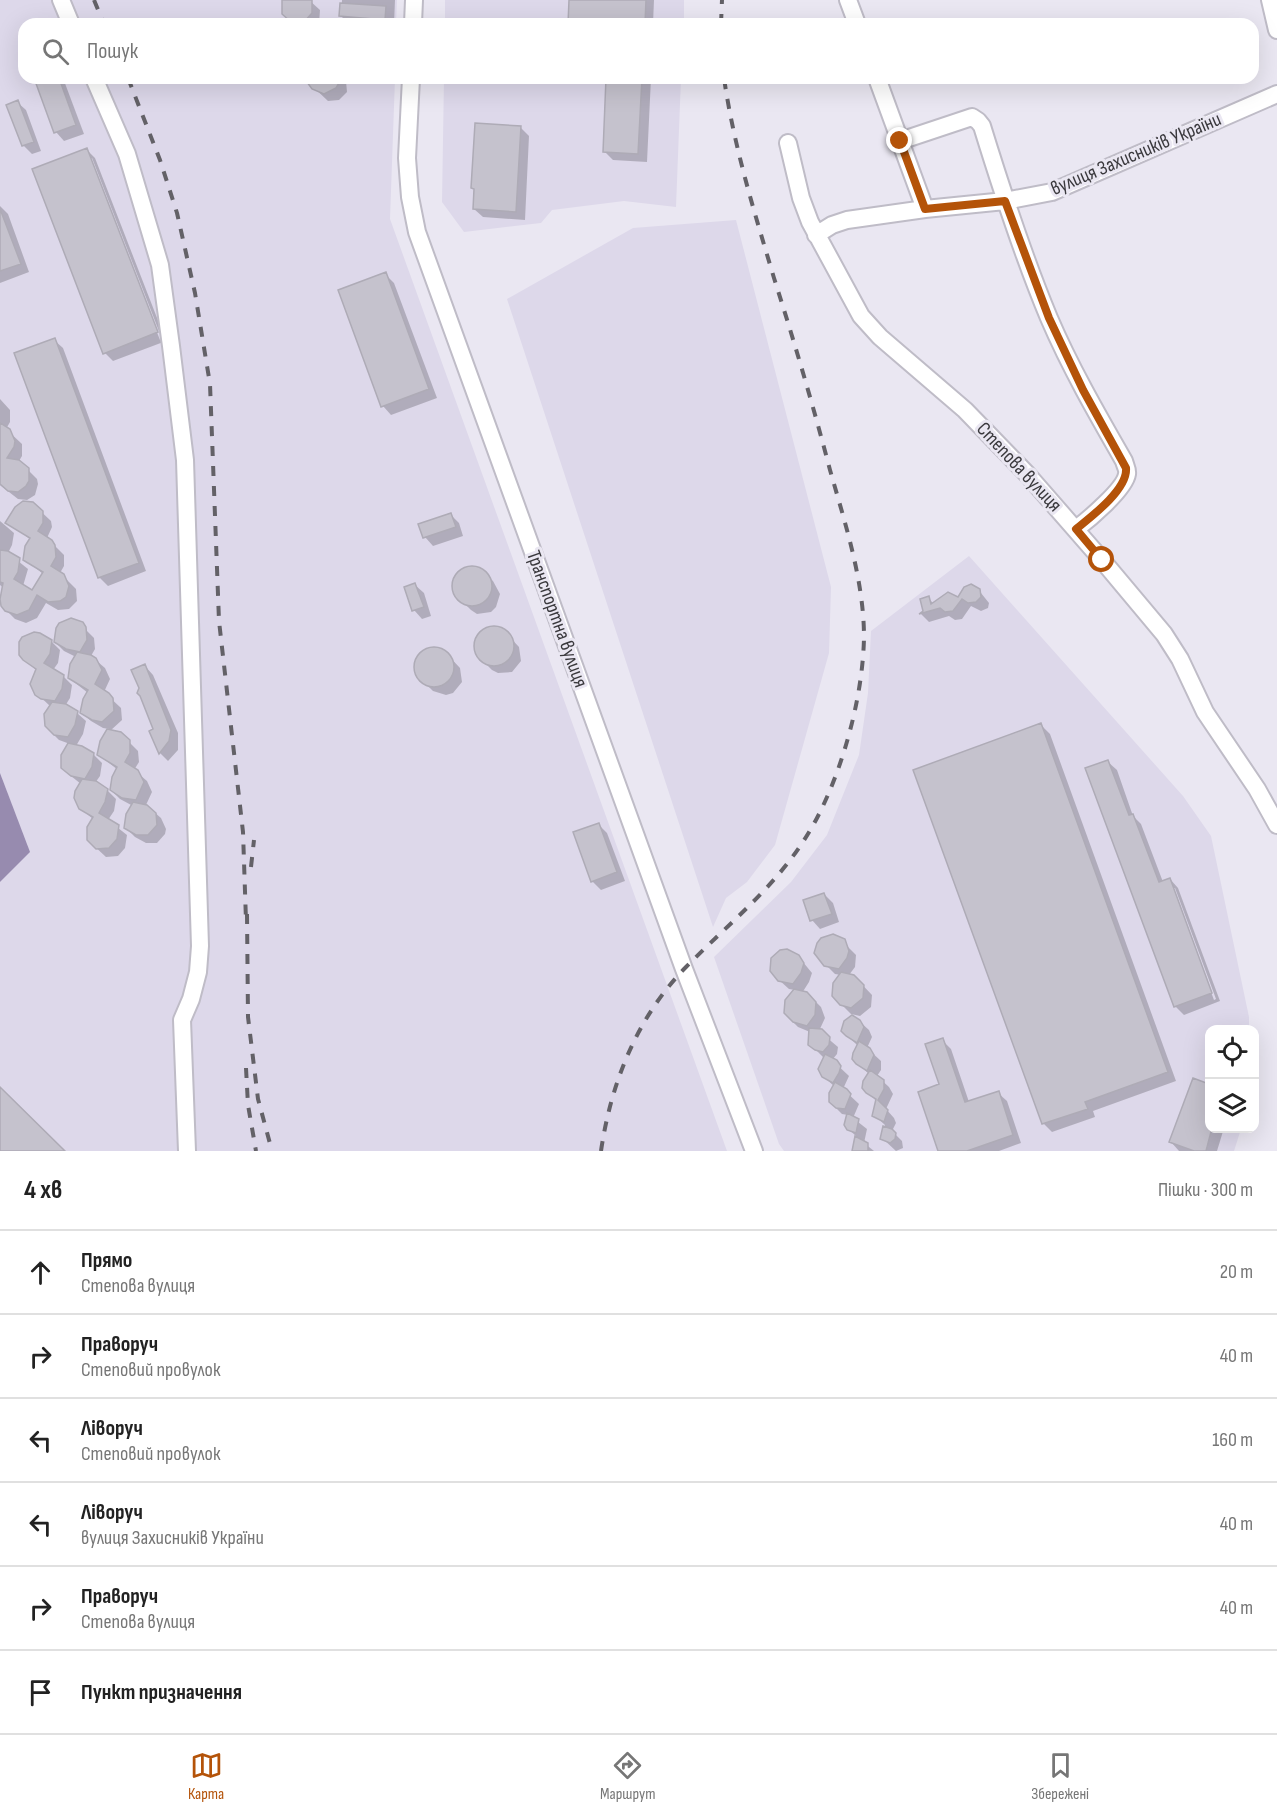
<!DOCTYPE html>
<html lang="uk">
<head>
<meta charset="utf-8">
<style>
	:root { --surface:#fff; --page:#f6f6f6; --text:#222; --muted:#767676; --line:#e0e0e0; --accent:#b45309 }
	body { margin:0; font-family:"Sofia Sans Condensed",sans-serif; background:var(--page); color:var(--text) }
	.controls { position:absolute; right:18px; bottom:18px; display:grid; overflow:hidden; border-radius:12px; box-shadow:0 6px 24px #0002 }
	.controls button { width:54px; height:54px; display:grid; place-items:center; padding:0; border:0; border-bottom:2px solid var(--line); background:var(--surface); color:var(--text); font:30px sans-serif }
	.stop { position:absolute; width:18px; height:18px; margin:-14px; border:4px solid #b45309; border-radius:50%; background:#fff }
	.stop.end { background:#b45309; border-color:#fff; box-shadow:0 2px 6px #0008 }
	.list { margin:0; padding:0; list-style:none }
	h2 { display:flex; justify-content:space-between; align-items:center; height:78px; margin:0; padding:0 24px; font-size:26px }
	h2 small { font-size:20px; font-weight:400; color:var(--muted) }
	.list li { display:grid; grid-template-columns:39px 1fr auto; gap:18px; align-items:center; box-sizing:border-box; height:84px; padding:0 24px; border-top:2px solid var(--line) }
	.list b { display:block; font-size:22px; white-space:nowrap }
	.list p { margin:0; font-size:20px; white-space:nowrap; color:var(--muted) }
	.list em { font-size:20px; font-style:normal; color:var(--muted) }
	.icon { flex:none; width:33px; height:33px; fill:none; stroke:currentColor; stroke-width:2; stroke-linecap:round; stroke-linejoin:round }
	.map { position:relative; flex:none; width:1277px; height:1151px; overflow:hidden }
	.search { position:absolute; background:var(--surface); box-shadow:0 6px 24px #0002; left:18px; right:18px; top:18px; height:66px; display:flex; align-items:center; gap:15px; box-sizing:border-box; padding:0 21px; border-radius:18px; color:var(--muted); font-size:22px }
	.sheet { height:582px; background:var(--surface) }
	nav { display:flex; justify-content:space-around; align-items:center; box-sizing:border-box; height:84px; border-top:2px solid var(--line); background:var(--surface); font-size:16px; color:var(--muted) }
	nav a { display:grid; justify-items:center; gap:3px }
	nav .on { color:var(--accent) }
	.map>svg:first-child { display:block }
	.built { fill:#ddd8ea }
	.water { fill:#978baf }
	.shadow { fill:#0003; fill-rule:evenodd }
	.building { fill:#c5c2cd; stroke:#aeabb6; stroke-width:1.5 }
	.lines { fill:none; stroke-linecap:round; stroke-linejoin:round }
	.minor-casing { stroke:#bfbcc7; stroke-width:20 }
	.minor { stroke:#fff; stroke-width:16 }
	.rail { stroke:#636167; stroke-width:4; stroke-dasharray:10 10; stroke-linecap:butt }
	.route { stroke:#b45309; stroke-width:8 }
	.labels { text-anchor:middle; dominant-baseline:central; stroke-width:6; stroke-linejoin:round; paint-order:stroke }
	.street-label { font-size:20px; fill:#3a393d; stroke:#eae7f2 }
</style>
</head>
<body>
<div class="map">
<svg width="1277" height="1151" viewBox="0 0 1277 1151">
	<rect width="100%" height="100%" fill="#eae7f2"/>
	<path class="built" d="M0,0H397L396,24H24V78H395L390,219L727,1151H0V882L29,852L0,773Z
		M445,0H684V24H445Z
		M444,78H681L676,207L624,201L552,210L541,223L464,232L442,202Z
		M736,220L831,587L829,653L775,845L747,882L726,898L713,927L507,299L633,228Z
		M969,556L1183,796L1211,836L1249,1017V1029L1210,1030V1128L1241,1129L1234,1151H784L779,1144L714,957L791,882L827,835L859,755L868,693L871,631Z"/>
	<path class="water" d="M0,773L30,852L0,882Z"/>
	<path class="shadow" d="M284,0H309L320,10L319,24H293L287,18L282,7Z
		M342,0H395L394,24H349L341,16Z
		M570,0H654L653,24H569Z
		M36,78H63L84,134L64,141L56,132Z
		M310,78H343L346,81L347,92L339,100L328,101L310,84Z
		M608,78H651L647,162L613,160L604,151Z
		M17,102L26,110L41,151L32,154L23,145Z
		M521,128L529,136L525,220L483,217L474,209L476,191L473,188Z
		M86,149L95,158L166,341L113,361L105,353ZM89,158H92L162,339L160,340Z
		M0,206L8,214L29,272L0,283Z
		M385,274L394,283L437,398L391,415L383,406Z
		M54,340L63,348L146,571L108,586L99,577Z
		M0,399L10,410V422L6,429L22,444V456L19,461L37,479L38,484L35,495L24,502L33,504L51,521L52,527L47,538L64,555V566L60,573L76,589L77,601L69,609L58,610L46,603L37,618L26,623L15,619L6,610L5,589L0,585V521L14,533L12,545L8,553L28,569L23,586L33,592L43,574L25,559L31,540L12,525L17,508L27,500L18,499L0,485Z
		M450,514L459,523L463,536L433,546L425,537L420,525Z
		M470,568L478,569L484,572L493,581L500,594L496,607L491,612L477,614L471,610L456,595L455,582L458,575Z
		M415,585L424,593L431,616L422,619L414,610Z
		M977,588L989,603L988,608L981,611L971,606L962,619L955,620L949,616L929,622L921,614L925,611L928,598L934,604L959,599Z
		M76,620L94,638L95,649L91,656L105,668L110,679L104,692L121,708L122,720L110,731L120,733L138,751L139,762L134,770L147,781L152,792L146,805L161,818L166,829L165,834L157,843H146L135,837L126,828L133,806L120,799L111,790L118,770L99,755L109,729L103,728L91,721L82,713L88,693L69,678L76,657L64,651L55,642Z
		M491,628L505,632L519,647L521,661L512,672L498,673L492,670L477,655L476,641L479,635Z
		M51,641L60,650L58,663L53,670L63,676L72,685L70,698L65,706L77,713L86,721L83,734L76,746L93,754L102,763L100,776L95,783L107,790L116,799L114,811L108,820L127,835L125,848L118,856L106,857L92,844L93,819L80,808L81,784L66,772L70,744L59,740L50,731L51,707L33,690L37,671L24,659Z
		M440,650L446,653L460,668L462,682L453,693L446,695L433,691L418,676L417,663L420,656L425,652Z
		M145,666L153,675L178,733V750L168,761L160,753L151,731L155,730Z
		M1041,725L1050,734L1176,1081L1093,1111L1095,1117L1052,1132L1044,1124L915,771Z
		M1108,762L1117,770L1133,816L1141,824L1163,882L1170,879L1178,888L1220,1001L1184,1015L1175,1006ZM1172,888H1175L1216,999L1214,1000Z
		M598,824L607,833L625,881L601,890L592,881Z
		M824,894L833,903L839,922L820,929L812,920Z
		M838,937L856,955L855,967L849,975L854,976L872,995L871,1007L860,1016L851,1014L841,1004V975L835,974L826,965Z
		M798,956L812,973L809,982L802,993L812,998L821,1007L825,1018L819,1031L838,1047L837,1054L832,1060L849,1076L843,1089L859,1104L853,1118L867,1129L864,1143L874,1151H856L854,1148L856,1136L846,1127L848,1115L842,1114L833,1105L835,1087L823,1076L825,1059L810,1044V1032L798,1027L789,1018L785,1007L795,990L789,989L779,980Z
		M859,1021L869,1030L872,1037L867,1048L881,1061V1070L877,1076L889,1087L893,1094L886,1109L894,1118L896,1123L892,1131L902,1141L903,1148L896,1151L882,1138L885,1125L874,1115L877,1102L868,1092L869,1074L857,1063L858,1046L847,1035Z
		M942,1040L951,1049L969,1102L998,1093L1007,1101L1021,1143L999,1151H940Z
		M1193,1080L1210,1085V1128H1224L1217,1151H1179L1171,1142Z"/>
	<path class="building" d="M282,0H312V13L304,22H291L282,14Z
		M569,0H646L645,24H568Z
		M340,3L386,6L385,20L339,16Z
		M34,78H59L76,125L54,133Z
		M304,78H342L336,88L324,94L312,89Z
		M606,78H642L638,154L603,152Z
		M18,100L34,142L22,146L6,105Z
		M475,123L521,126L516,212L473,209L474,189L471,188Z
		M87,148L158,332L103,354L32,169Z
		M0,209L21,264L0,271Z
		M386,272L429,389L381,407L338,290Z
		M55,338L139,563L98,578L14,353Z
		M0,423L10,429L15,441L14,447L7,458L19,460L29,468V481L26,486L18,492L8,491L0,484Z
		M23,501L33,502L43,511V523L38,531L52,540L55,545L56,557L51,566L64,574L69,586L66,597L60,601L48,602L37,595L29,610L17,615L5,611L1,606L0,599L3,583L0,582V550L8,551L20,558L18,572L14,579L32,590L43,572L23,560L25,546L30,538L5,523L15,507Z
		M451,513L456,527L423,538L418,524Z
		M452 586a20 20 0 1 1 40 0a20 20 0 1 1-40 0Z
		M415,583L424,607L412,611L404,587Z
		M971,584L980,589L981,597L976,602L968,603L962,599L953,611L945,612L940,608L919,614L923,611L920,599L929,596L931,604L948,592L958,597L964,587Z
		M71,618L83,622L86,627L87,640L80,652L66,649L54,642L56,628L59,623Z
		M474 646a20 20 0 1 1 40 0a20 20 0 1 1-40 0Z
		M34,632L40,633L52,640L50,654L44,663L64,675L62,689L55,701L41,699L35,695L30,684L36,669L23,660L19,655V642L22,637Z
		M414 667a20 20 0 1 1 40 0a20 20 0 1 1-40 0Z
		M77,652L91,655L96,658L102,670L95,684L109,693L113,698L114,711L102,722L92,720L80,713L83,699L88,690L68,678L70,664Z
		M145,664L171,730L169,741L159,754L149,731L153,729L140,696L137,693L139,688L131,670Z
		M52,702L66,704L78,711L75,725L68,737L54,735L45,726L44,714Z
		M1041,723L1168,1072L1085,1102L1088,1109L1042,1124L913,770Z
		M107,729L121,732L130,740V753L125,762L138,770L144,782L136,800L122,798L110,790L112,777L117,767L97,755L100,741Z
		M68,743L82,746L94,753L92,767L85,779L71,776L61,768V755Z
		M1108,760L1129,815L1133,814L1159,882L1170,878L1212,993L1174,1007L1085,768Z
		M82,779L96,781L108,789L105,802L99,813L119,825L117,839L109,848L96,849L87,840V827L93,817L79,809L74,798L75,791Z
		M133,802L147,805L156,813L157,825L148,835H136L124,828L126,814Z
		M599,823L617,872L591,882L573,832Z
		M824,893L832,914L810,921L803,900Z
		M833,934L845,939L849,951L847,958L839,969L824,966L814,953L817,943L821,938Z
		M787,949L799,955L804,963L801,973L793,984L778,981L770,971L771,958L780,950Z
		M841,972L854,975L864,985L863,998L851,1008L840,1005L832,996L833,983Z
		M794,989L807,992L816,1002L815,1015L807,1026L793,1022L784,1013L785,1000Z
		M852,1015L860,1020L864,1027L857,1043L846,1036L841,1031L844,1021Z
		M809,1028L822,1029L830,1037L829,1045L823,1052L815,1050L808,1045Z
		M943,1038L965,1102L999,1091L1013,1135L967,1151H938L918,1092L939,1084L925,1044Z
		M859,1041L870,1048L874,1055L867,1071L856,1064L852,1059L853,1053Z
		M825,1054L837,1060L841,1066L839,1073L833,1083L822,1077L818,1069Z
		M870,1070L884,1080V1089L878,1100L888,1110L884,1122L872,1116L876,1099L866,1093L862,1088L863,1081Z
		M1193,1078L1209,1084V1128H1212L1206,1151H1194L1169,1142Z
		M835,1082L847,1089L851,1094L845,1109L836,1108L829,1102V1093Z
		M0,1087L65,1151H0Z
		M847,1113L859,1119L856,1133L847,1130L844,1125Z
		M883,1126L892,1129L896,1133L895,1139L890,1143L880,1139Z
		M855,1136L868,1143V1151H852Z"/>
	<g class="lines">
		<defs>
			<path id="minor" d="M61,0L71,24
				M848,0L857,24
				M1270,0L1277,30
				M413,24L414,0
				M94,78L127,154L160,265L171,346L185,460L200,946L198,972L191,999L182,1020L187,1151
				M411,78L407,158L410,197L417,232L684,969L754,1151
				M877,78L925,209
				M900,141L972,117L978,121L982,126C1002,191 1023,256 1049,318C1070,367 1097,414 1124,461C1125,465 1128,470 1127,474C1125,489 1088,520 1076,529
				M788,143L801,198L810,222L861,316L880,337L965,410L1027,474L1102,560L1164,634L1180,659L1205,712L1257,789L1277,825
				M816,235L832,225L847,220L925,209L1005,201L1052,192L1277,94"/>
		</defs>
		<use href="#minor" class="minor-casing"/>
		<use href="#minor" class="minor"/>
		<path class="rail" d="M94,0L104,24
			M721,24L722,0
			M128,78L160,160L177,213L195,293L210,384L219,621L243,832L246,921
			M251,867L254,840
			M247,914L248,1017L258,1099L272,1151
			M246,1068L248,1105L256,1151
			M601,1151C611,1083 637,1017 686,967C734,918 784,881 817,818C844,766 863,695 864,637C864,581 845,523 830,470C813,405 794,341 774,278C754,211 734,147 724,78"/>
	</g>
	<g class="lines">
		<path class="route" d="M900,141L925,209L1005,201L1049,318L1083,390L1126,468C1128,489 1091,517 1076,529L1102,560"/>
	</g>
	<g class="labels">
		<g class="street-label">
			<text transform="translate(1136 154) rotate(-23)">вулиця Захисників України</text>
			<text transform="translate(1019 467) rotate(47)">Степова вулиця</text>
			<text transform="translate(557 619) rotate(70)">Транспортна вулиця</text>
		</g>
	</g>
</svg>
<div class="controls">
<button><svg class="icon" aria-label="locate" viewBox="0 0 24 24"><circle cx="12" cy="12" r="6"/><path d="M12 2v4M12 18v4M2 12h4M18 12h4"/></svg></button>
<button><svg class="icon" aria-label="layers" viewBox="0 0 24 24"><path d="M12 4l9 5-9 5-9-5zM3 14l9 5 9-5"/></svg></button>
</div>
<div class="stop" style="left:1102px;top:560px"></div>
<div class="stop end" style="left:900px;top:141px"></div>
<div class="search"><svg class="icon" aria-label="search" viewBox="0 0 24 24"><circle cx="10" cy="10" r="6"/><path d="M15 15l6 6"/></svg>Пошук</div>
</div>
<section class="sheet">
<h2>4 хв<small>Пішки · 300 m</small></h2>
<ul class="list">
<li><svg class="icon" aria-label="ahead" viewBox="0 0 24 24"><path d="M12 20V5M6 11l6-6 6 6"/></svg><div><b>Прямо</b><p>Степова вулиця</p></div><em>20 m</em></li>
<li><svg class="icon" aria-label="right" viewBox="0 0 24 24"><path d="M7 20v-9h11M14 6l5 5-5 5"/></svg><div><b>Праворуч</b><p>Степовий провулок</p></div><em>40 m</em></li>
<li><svg class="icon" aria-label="left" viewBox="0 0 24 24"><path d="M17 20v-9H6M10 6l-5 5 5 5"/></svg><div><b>Ліворуч</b><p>Степовий провулок</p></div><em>160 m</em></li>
<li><svg class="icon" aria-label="left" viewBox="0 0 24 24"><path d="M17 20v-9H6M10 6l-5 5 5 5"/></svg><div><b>Ліворуч</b><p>вулиця Захисників України</p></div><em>40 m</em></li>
<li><svg class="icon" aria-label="right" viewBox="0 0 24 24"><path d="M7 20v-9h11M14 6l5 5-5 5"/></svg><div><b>Праворуч</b><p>Степова вулиця</p></div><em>40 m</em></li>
<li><svg class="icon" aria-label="arrive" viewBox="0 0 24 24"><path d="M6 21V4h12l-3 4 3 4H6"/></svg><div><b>Пункт призначення</b></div></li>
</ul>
</section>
<nav>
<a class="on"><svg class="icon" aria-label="map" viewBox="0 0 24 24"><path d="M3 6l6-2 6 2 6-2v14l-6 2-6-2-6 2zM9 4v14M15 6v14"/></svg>Карта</a>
<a><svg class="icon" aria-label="directions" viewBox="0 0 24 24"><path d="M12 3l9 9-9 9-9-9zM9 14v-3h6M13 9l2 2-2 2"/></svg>Маршрут</a>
<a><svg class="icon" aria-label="saved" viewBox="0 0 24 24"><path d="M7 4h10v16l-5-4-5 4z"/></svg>Збережені</a>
</nav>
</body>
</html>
